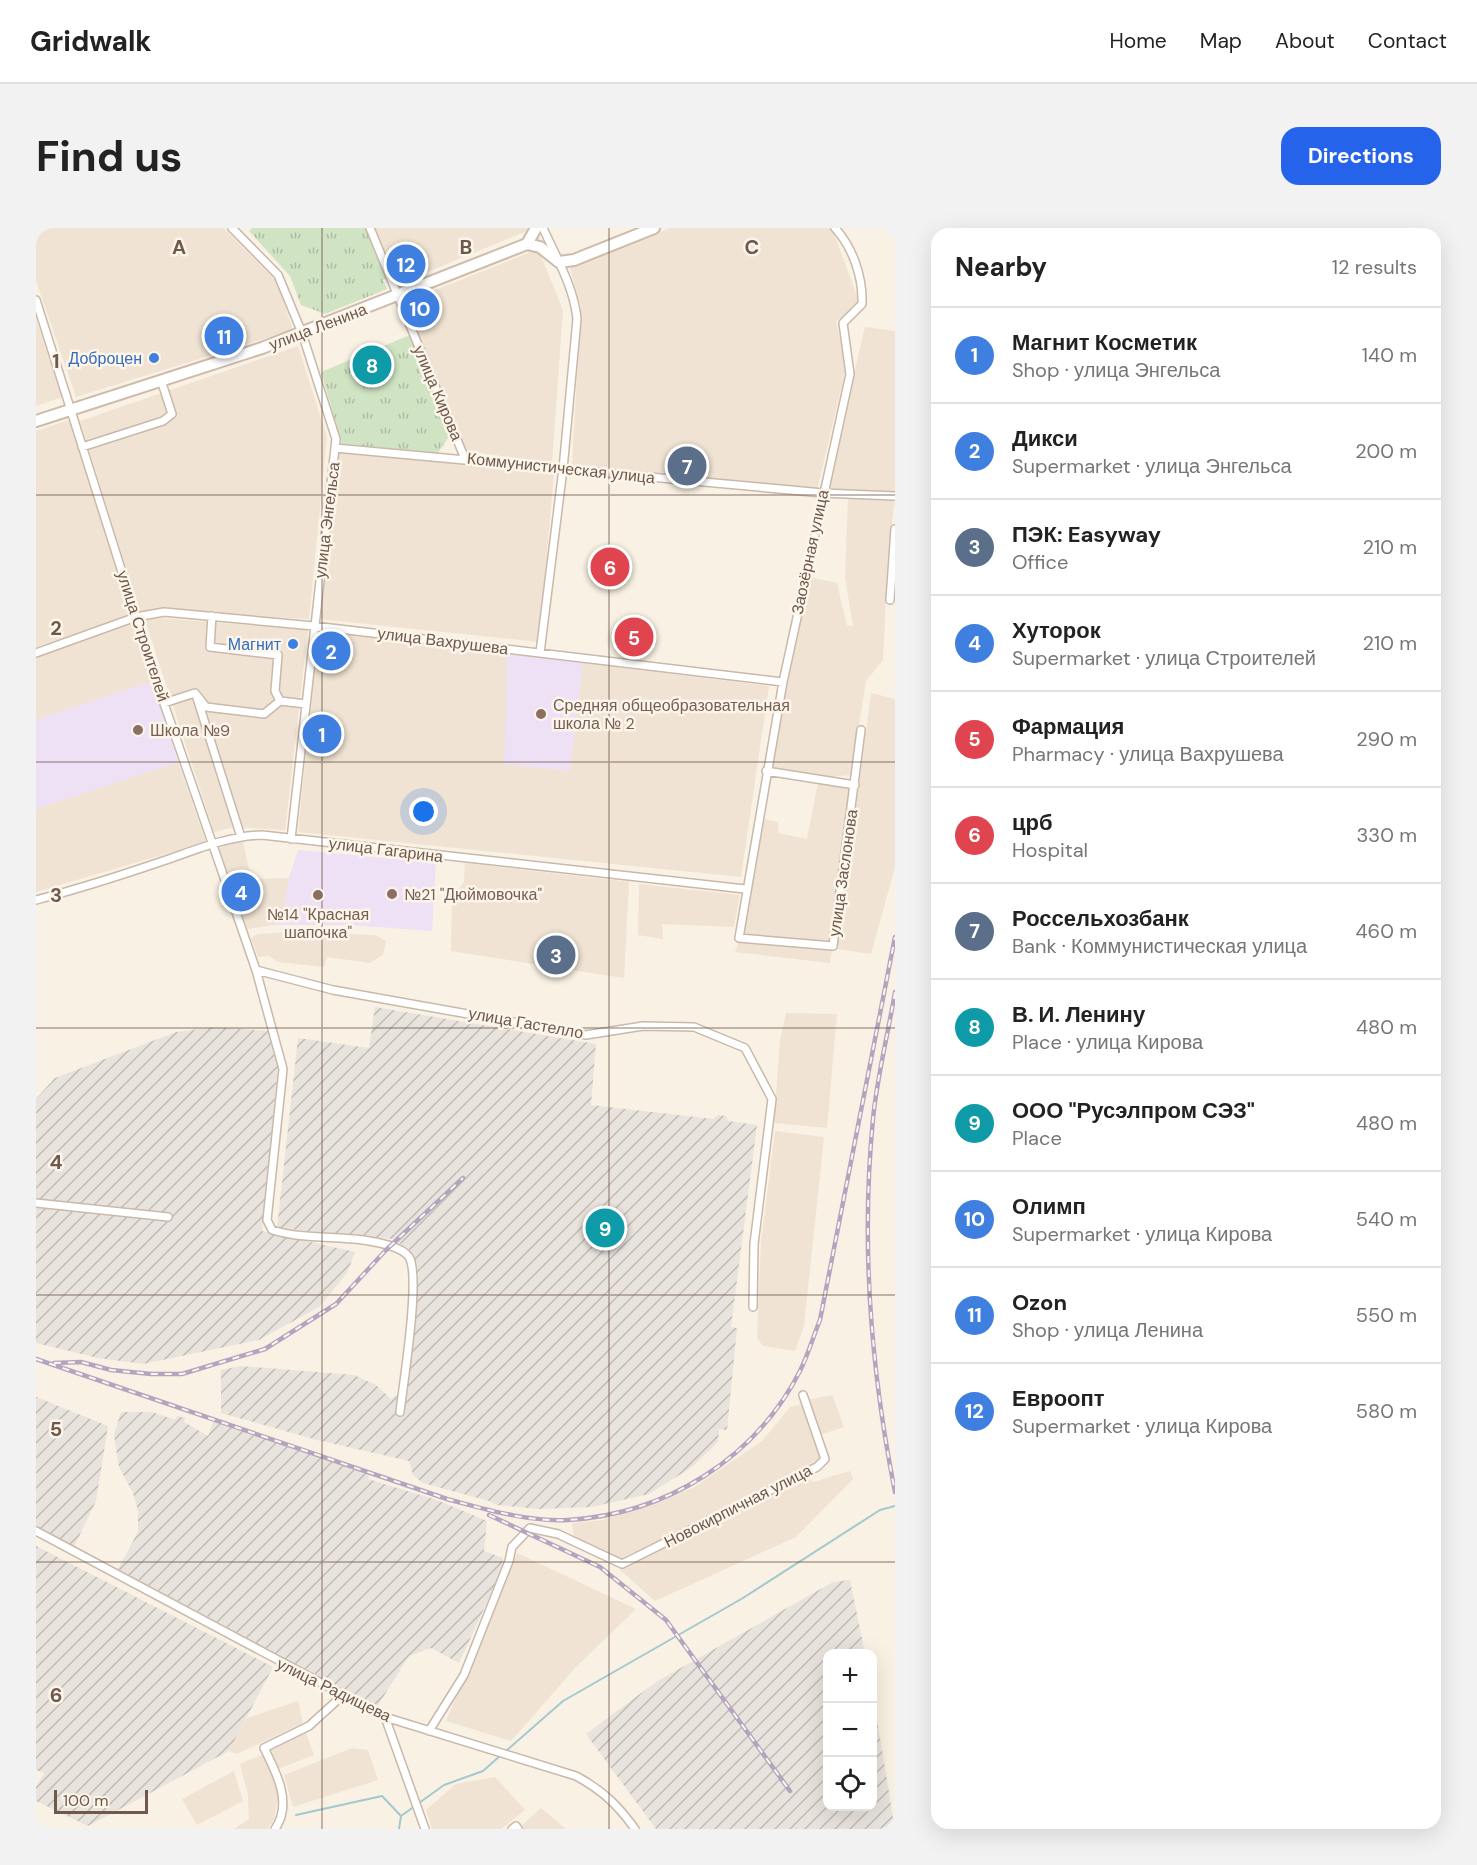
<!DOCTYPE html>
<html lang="en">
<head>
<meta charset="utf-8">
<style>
	:root { --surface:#fff; --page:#f2f2f2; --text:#222; --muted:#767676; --line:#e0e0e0; --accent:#2563eb }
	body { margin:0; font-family:"DM Sans",sans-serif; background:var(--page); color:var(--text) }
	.controls { position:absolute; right:18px; bottom:18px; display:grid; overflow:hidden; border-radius:12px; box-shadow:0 6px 24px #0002 }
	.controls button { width:54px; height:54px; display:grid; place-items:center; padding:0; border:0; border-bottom:2px solid var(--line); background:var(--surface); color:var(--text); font:30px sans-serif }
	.scale { position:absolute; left:18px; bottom:15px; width:94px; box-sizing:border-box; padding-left:6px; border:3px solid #6e594c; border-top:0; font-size:16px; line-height:21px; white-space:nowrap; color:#6e594c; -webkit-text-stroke:4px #fcf5e9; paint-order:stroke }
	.you { position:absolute; left:388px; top:584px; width:21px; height:21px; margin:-15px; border:4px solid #fff; border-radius:50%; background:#1a73e8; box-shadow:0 0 0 9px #1a73e833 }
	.badge { display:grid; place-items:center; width:39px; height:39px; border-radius:50%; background:var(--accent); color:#fff; font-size:20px; font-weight:700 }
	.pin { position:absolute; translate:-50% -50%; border:3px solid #fff; box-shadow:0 2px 6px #0006 }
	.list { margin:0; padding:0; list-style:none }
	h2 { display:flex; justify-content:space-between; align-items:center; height:78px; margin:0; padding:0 24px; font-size:26px }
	h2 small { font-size:20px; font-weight:400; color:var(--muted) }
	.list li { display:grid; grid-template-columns:39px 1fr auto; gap:18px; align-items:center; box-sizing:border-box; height:96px; padding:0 24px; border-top:2px solid var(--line) }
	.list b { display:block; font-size:22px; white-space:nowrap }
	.list p { margin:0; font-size:20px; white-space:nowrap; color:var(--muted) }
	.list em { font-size:20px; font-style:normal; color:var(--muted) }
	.icon { flex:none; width:33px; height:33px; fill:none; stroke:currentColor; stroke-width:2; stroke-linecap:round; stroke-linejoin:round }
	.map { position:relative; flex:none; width:859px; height:1601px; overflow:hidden; border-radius:18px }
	header { display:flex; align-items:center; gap:36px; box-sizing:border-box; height:84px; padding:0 30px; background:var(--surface); border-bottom:2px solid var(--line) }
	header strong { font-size:28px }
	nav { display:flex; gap:33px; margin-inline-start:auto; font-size:21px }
	.intro { display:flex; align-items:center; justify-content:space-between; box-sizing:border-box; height:144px; padding:0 36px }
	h1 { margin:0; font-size:42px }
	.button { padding:15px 27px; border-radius:18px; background:var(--accent); color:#fff; font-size:21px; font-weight:700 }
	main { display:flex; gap:36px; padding:0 36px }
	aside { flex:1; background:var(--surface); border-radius:18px; box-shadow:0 6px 24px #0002 }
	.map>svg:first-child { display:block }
	.residential { fill:#f0e3d3 }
	.industrial { fill:url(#industrial-furrows) }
	.education { fill:#eee0f5 }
	.grass { fill:url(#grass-tufts) }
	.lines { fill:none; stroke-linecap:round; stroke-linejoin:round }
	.stream { stroke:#a2c8d0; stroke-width:2 }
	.minor-casing { stroke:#c8b9ab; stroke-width:10 }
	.secondary-casing { stroke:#cdbbac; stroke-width:14 }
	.minor { stroke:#fff; stroke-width:7 }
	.secondary { stroke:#fff; stroke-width:10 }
	.rail-casing { stroke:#b4a4c0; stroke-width:4.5 }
	.rail { stroke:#fcf5e9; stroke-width:2; stroke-dasharray:7; stroke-linecap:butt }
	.grid { fill:none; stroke:#6e594c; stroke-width:1.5; stroke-opacity:0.55 }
	.shop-dot { fill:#3f7fe0; stroke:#fcf5e9; stroke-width:2 }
	.education-dot { fill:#8d6e63; stroke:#fcf5e9; stroke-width:2 }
	.labels { text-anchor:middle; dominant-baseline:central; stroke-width:5; stroke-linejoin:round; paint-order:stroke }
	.street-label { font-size:16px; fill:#6e594c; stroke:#fcf5e9 }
	.shop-label { font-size:16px; fill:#366cbe; stroke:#fcf5e9; text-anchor:end }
	.education-label { font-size:16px; fill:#785e54; stroke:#fcf5e9; text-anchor:start }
	.grid-label { font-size:20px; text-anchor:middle; font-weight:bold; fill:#6e594c; stroke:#fcf5e9; stroke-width:5; stroke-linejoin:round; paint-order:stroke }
</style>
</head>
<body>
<header>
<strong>Gridwalk</strong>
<nav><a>Home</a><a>Map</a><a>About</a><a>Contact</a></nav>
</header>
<div class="intro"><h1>Find us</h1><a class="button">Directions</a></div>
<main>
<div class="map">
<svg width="859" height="1601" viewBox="0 0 859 1601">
	<defs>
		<pattern id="industrial-furrows" width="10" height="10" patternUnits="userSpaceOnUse" patternTransform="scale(1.5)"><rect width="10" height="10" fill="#e9e3dd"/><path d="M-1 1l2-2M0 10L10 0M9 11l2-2" fill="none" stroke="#c1bbb5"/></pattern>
		<pattern id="grass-tufts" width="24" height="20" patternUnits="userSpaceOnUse" patternTransform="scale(1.5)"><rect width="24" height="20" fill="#d0e4c4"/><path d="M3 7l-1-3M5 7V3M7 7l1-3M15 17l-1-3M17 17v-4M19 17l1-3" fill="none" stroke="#adbca1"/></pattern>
	</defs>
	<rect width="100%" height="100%" fill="#f9f1e3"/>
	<path class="residential" d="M0,0H188L241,54L257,102L40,169L0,53Z
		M338,0H491V3L362,56Z
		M634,0H796L825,79L800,93L810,140L781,262L536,237L545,79L534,40Z
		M502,21L527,82L516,235L429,223L369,74Z
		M0,91L26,169L0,178Z
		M829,99L859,103V265L791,262Z
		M262,118L291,209L273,391L104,384L44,193Z
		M33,192L97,387L0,419V203Z
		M303,222L518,245L503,414L283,391Z
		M849,269L859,270L852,328L847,432L830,453L815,547L792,549L735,540L773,349L801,355L811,398H817L809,349L812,270Z
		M125,390L272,402L249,602L198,599L178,604L109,392Z
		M99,395L117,453L0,492V429Z
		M283,402L472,425L469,536L534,543L547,435L733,458L705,649L262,604Z
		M835,465L859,471V639L835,726L801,721Z
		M142,534L170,614L0,664V581Z
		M782,555L814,560L793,714L707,706L722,611L728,591L742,594V605L771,611Z
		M207,613L215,651L253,650L247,685L239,697L211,701L183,620Z
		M429,635L593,654L588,750L415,723L416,671L428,654Z
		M603,656L704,667L698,699L626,696L627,711L602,707Z
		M260,704L339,707L350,713L347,727L334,735L291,729L288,739L242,734L233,728L222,729L215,710L222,706Z
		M703,712L781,718L796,722L794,735L699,724Z
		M750,785L801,786L791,900L738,895L744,812Z
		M739,903L788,909L768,1098L759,1123L727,1118L721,1110L725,1015Z
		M796,1167L808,1199L784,1207L771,1172Z
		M767,1176L787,1229L778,1238L583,1331L538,1310L536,1295L567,1292L657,1260L726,1213L754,1179Z
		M814,1243L817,1251L760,1309L619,1373L584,1342L772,1250L777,1254Z
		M481,1325L600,1381L540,1439L475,1513L410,1493Z
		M262,1473L267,1495L201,1526L193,1523L211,1490Z
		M270,1505L278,1527L242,1541L233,1522Z
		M316,1520L332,1522L342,1552L257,1579L248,1547Z
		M228,1526L243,1564L238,1591L232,1601H198L213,1591L212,1567L204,1536Z
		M198,1543L207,1573L161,1597L146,1571Z
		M459,1549L489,1582L465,1601H396L390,1582L420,1556Z
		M505,1580L530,1601H485L484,1599Z"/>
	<path class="industrial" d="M339,779L560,816L555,877L677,891L682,887L690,888L692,893L721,897L695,1099L701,1100L691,1202L683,1201L682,1214L656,1239L613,1266L555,1279L502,1281L461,1277L453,1273L387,1255L377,1247L373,1233L281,1212L185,1185V1142L205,1138L318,1147L340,1157L355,1171L370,1159L379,1088V1046L377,1028L373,1021L357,1011L241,1000L262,810L333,820Z
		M179,799L232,803L242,839L226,1003L319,1024L311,1045L283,1079L223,1112L107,1136L62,1130L0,1115V871L19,850L140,804Z
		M0,1169L72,1198L60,1273L38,1319L0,1298Z
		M85,1184H116L139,1192L141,1188L149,1190L148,1194L172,1208L178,1192L333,1246L332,1251L401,1272L451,1293L448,1323L467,1330L463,1348L423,1435L395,1420L373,1428L341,1479L82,1341L102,1304V1283L97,1265L83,1239L78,1207Z
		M0,1318L237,1439L193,1523L52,1598L0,1573V1559L8,1545L0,1542Z
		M814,1352L829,1425L792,1426V1578H836L837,1467L859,1601H620L550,1506L620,1454L797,1354Z"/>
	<path class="education" d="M472,425L547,435L534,543L468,536Z
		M117,453L142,534L0,581V492Z
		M262,622L400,635L396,703L314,697H239L247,685L253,650Z"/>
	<path class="grass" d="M216,0H331L351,50L347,52L351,61L289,86L265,77L254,48L213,3Z
		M374,107L415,206L401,226L306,216L285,144Z"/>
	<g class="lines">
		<path class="stream" d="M470,1523L527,1473L707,1370L844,1282L859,1278
			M260,1587L346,1568L365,1588
			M363,1601L365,1588L408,1557L447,1543L465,1527"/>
		<defs>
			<path id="minor" d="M196,0L242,47L266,105L300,211L255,611
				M334,0L429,231
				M799,0C817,20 827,49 826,76L807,95L814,146L747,454L703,710L797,718L825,502
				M0,72L122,458L220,742L247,841L231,992L236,1002C266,1011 297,1008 327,1012C340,1014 366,1018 373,1029C385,1048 367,1157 364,1184
				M46,219L127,193L136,186L125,152
				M299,220L787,265L859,268
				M854,372L859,301
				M176,388L174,419L242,427L239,463L244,473
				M0,425L100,389L128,384L278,398L747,454
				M504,425L527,241L541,91C538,59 520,29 507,0
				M161,470L205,609
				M128,475L159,465L170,479L228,486L244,473L270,476
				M730,543L819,557
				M0,672C42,661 83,648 124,634C157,623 191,608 226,607L709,661
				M220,742L297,762L550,807L607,798L658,799L709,820L736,871L718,1016L717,1079
				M0,975L132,989
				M0,1303L349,1489L540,1548C566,1562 582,1577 599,1601
				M349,1489L389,1601
				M393,1503L428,1447L473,1333L476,1319L494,1300L522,1306L586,1336L781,1239L789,1231L767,1167
				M239,1601C257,1575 240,1544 228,1520L273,1498L306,1468
				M476,1601L480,1598L482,1601"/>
			<path id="secondary" d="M491,16L500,0
				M0,193L226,120L491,16L504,19L523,34L538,32L618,0"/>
		</defs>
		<use href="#minor" class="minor-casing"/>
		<use href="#secondary" class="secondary-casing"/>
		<use href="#minor" class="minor"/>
		<use href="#secondary" class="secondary"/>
		<defs>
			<path id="rail" d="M859,764C852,806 841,849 837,891C825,1014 835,1143 859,1264
				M0,1131L411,1271C449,1281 491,1294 532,1292C630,1286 719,1231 764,1143C772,1127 777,1109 784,1092L859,709
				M18,1135L45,1134L75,1142L115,1146H146L229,1121L300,1076L350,1022L427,950
				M453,1287L564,1339L630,1392L754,1563"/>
		</defs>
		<use href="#rail" class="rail-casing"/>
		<use href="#rail" class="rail"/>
	</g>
	<path class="grid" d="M286,0V1601M573,0V1601M0,267H859M0,534H859M0,800H859M0,1067H859M0,1334H859"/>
	<g class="shop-dot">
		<circle cx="118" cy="130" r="6"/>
		<circle cx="257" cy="416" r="6"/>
	</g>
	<g class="education-dot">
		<circle cx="505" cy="486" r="6"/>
		<circle cx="102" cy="502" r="6"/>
		<circle cx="356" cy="666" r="6"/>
		<circle cx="282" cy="667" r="6"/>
	</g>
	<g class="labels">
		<g class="street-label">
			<text transform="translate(282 99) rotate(-21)">улица Ленина</text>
			<text transform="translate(402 165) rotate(67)">улица Кирова</text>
			<text transform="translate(525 240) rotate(6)">Коммунистическая улица</text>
			<text transform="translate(291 292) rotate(-83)">улица Энгельса</text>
			<text transform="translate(774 324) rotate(-78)">Заозёрная улица</text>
			<text transform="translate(107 408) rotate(72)">улица Строителей</text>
			<text transform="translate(407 413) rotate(7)">улица Вахрушева</text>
			<text transform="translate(350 622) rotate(7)">улица Гагарина</text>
			<text transform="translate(807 645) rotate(-82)">улица Заслонова</text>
			<text transform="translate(490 795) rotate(10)">улица Гастелло</text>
			<text transform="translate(702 1278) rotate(-27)">Новокирпичная улица</text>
			<text transform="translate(298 1462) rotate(26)">улица Радищева</text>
		</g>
		<g class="shop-label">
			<text x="106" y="130">Доброцен</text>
			<text x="245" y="416">Магнит</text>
		</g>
		<g class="education-label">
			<text x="517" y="477">Средняя общеобразовательная<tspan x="517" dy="18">школа № 2</tspan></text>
			<text x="114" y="502">Школа №9</text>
			<text x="368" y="666">№21 "Дюймовочка"</text>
			<text x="282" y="686" text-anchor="middle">№14 "Красная<tspan x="282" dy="18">шапочка"</tspan></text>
		</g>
	</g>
	<g class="grid-label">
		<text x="143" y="26">A</text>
		<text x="430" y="26">B</text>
		<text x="716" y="26">C</text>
		<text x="20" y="140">1</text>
		<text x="20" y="407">2</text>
		<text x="20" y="674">3</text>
		<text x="20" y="941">4</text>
		<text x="20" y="1208">5</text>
		<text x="20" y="1474">6</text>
	</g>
</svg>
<div class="controls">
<button>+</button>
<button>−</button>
<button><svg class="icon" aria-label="locate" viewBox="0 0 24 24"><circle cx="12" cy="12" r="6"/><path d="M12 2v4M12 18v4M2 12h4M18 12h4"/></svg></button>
</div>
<div class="scale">100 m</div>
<div class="you"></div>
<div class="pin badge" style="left:286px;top:506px;background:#3f7fe0">1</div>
<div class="pin badge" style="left:295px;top:423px;background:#3f7fe0">2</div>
<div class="pin badge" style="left:520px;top:727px;background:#5c6f8a">3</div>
<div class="pin badge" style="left:205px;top:664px;background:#3f7fe0">4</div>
<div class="pin badge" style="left:598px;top:409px;background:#e0444e">5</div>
<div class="pin badge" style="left:574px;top:339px;background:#e0444e">6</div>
<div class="pin badge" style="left:651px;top:238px;background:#5c6f8a">7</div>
<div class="pin badge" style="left:336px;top:137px;background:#0f9aa8">8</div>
<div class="pin badge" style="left:569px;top:1000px;background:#0f9aa8">9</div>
<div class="pin badge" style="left:384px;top:80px;background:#3f7fe0">10</div>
<div class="pin badge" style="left:188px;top:108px;background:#3f7fe0">11</div>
<div class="pin badge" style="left:370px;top:36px;background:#3f7fe0">12</div>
</div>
<aside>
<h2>Nearby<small>12 results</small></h2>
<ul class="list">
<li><span class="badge" style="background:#3f7fe0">1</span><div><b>Магнит Косметик</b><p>Shop · улица Энгельса</p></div><em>140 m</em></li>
<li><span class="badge" style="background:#3f7fe0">2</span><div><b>Дикси</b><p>Supermarket · улица Энгельса</p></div><em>200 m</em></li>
<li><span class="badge" style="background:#5c6f8a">3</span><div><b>ПЭК: Easyway</b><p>Office</p></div><em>210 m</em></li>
<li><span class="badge" style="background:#3f7fe0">4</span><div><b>Хуторок</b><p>Supermarket · улица Строителей</p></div><em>210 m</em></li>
<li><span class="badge" style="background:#e0444e">5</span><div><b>Фармация</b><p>Pharmacy · улица Вахрушева</p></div><em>290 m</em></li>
<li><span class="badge" style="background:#e0444e">6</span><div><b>црб</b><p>Hospital</p></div><em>330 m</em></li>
<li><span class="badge" style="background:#5c6f8a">7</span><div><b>Россельхозбанк</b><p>Bank · Коммунистическая улица</p></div><em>460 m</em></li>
<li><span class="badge" style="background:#0f9aa8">8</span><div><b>В. И. Ленину</b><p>Place · улица Кирова</p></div><em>480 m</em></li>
<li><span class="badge" style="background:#0f9aa8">9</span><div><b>ООО &quot;Русэлпром СЭЗ&quot;</b><p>Place</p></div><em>480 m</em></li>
<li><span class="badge" style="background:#3f7fe0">10</span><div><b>Олимп</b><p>Supermarket · улица Кирова</p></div><em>540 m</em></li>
<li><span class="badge" style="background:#3f7fe0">11</span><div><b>Ozon</b><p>Shop · улица Ленина</p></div><em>550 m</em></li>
<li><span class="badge" style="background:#3f7fe0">12</span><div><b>Евроопт</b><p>Supermarket · улица Кирова</p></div><em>580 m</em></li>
</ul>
</aside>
</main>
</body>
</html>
